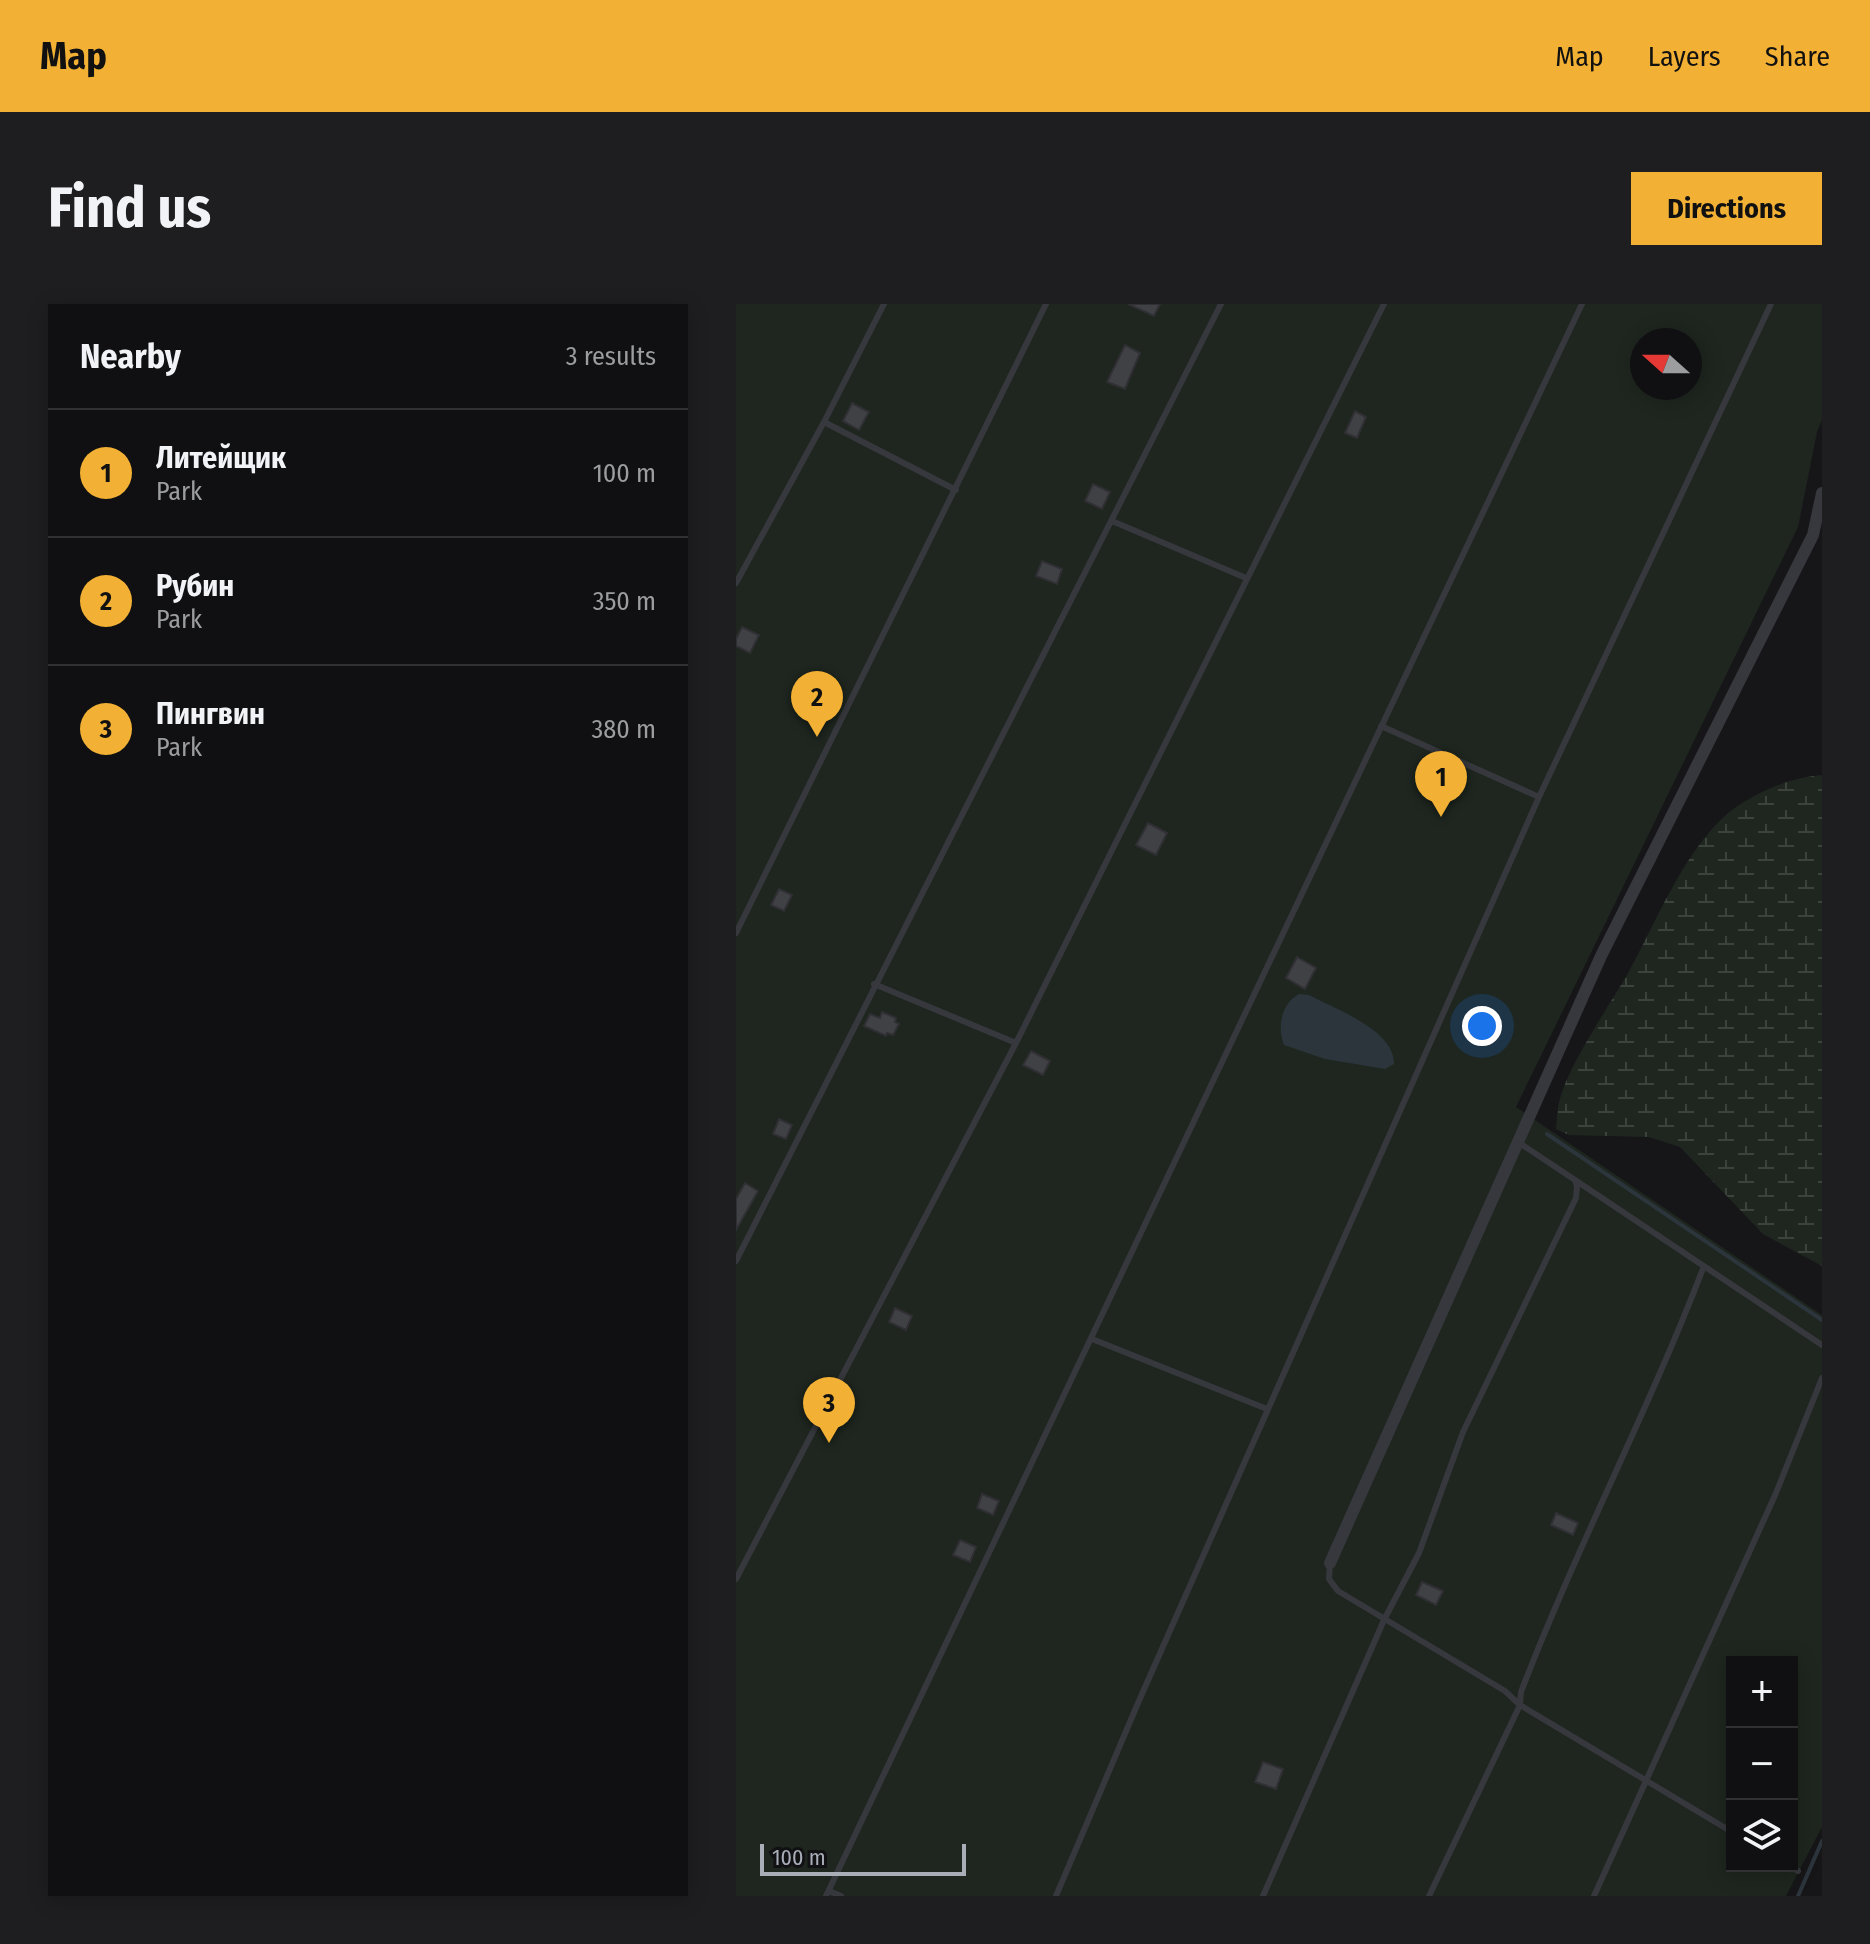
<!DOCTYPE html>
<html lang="en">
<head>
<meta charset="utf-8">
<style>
	:root { --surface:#101012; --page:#1e1e20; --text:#f1f3f6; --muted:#9c9d9f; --line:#303032; --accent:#f2b134 }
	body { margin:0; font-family:"Fira Sans Condensed",sans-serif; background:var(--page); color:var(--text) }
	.controls { position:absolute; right:24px; bottom:24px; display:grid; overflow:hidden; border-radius:0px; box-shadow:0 4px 20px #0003 }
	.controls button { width:72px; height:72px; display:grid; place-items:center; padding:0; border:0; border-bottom:2px solid var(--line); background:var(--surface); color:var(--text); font:40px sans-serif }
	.compass { position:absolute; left:894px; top:24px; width:72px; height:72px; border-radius:50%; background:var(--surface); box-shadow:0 4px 20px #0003; rotate:291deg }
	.scale { position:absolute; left:24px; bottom:20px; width:206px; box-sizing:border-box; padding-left:8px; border:4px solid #a8adb8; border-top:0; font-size:22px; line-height:28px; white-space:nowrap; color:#a8adb8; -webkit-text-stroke:6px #111113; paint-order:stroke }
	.you { position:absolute; left:746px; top:722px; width:28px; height:28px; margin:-20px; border:6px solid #fff; border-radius:50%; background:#1a73e8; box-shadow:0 0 0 12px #1a73e833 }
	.badge { display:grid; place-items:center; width:52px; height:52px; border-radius:50%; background:var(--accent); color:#111; font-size:26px; font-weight:700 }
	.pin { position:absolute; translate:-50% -66px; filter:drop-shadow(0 2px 4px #0008) }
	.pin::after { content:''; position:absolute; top:42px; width:28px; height:24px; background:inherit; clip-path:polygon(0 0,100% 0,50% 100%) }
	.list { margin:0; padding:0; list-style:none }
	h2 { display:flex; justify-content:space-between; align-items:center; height:104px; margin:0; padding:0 32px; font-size:34px }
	h2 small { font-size:26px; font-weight:400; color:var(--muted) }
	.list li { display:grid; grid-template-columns:52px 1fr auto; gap:24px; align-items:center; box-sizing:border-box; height:128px; padding:0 32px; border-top:2px solid var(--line) }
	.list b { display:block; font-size:30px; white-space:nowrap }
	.list p { margin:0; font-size:26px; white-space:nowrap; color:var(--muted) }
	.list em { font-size:26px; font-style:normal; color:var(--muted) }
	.icon { flex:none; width:44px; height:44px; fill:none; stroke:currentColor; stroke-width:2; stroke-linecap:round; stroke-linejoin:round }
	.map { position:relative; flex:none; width:1086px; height:1592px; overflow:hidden; border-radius:0px }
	header { display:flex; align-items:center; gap:48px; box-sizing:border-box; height:112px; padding:0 40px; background:var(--accent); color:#111 }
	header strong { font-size:38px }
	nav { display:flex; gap:44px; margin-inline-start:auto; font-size:28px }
	.intro { display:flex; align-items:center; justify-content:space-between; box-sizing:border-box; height:192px; padding:0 48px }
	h1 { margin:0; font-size:56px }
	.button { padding:20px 36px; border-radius:0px; background:var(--accent); color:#111; font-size:28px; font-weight:700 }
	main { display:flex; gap:48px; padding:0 48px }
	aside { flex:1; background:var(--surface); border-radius:0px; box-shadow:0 4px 20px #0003 }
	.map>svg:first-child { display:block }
	.wetland { fill:url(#wetland-marsh) }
	.garden { fill:#1e261f; fill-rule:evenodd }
	.water { fill:#2c353c }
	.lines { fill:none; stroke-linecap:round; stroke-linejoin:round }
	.stream { stroke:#2c353c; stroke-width:4 }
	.building { fill:#404145; stroke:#303034; stroke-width:2 }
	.lane { stroke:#37383d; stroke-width:6 }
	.street { stroke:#37383d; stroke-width:12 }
</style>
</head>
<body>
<header>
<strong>Map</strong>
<nav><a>Map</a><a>Layers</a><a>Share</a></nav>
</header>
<div class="intro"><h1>Find us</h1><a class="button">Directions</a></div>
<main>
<aside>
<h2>Nearby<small>3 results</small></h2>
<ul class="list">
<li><span class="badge">1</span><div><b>Литейщик</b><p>Park</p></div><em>100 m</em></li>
<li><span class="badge">2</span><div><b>Рубин</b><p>Park</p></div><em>350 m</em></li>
<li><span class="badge">3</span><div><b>Пингвин</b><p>Park</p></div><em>380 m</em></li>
</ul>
</aside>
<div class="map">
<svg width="1086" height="1592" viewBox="0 0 1086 1592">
	<defs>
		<pattern id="wetland-marsh" width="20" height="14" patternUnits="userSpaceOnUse" patternTransform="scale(2)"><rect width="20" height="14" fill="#1e261f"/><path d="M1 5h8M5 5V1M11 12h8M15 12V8" fill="none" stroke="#3c433d"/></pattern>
	</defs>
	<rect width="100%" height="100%" fill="#161618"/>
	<path class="wetland" d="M1086,471V962L1027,930L944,843L913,833L833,831L820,825C821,816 821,804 824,795C834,759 871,705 891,671C920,619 946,550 991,510C1015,490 1054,473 1086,471Z"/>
	<path class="garden" d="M0,0H1086V116L1081,128L1062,223L780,803L1086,1011V1523L1050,1592H0ZM906,36H954V84H906ZM996,1358H1056V1562H996Z"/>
	<path class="water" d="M563,690L573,691C599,705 659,726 658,760L649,765L589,755L548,741C541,723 545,700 563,690Z"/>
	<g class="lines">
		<path class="stream" d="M811,830L1086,1016
			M1062,1592L1086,1537"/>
	</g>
	<path class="building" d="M392,0H424L418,12Z
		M389,41L404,49L389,85L371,78Z
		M116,99L133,108L123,126L107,117Z
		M619,107L630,113L621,134L609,129Z
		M357,180L374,188L366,205L349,197Z
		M306,257L326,265L321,280L300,272Z
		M6,323L23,331L14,349L0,342V335Z
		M412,519L431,529L420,551L400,541Z
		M43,585L56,591L48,607L35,601Z
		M561,653L580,664L569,685L550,674Z
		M146,708L160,714L159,718L163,720L157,731L151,729L150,732L128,722L134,710L144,714Z
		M295,747L314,757L307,771L287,761Z
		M43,815L56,821L50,835L37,830Z
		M9,879L22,887L0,926V895Z
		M159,1004L176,1012L170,1026L153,1018Z
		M246,1190L263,1197L257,1211L241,1204Z
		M820,1209L842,1219L837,1231L815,1221Z
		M224,1236L240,1243L234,1258L217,1251Z
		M686,1278L707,1287L700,1301L680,1291Z
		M527,1458L547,1465L540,1485L519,1478Z"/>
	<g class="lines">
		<path class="lane" d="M88,118L220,186
			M376,217L510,274
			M0,279L88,118L148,0
			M645,422L803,493
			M0,629L310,0
			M138,680L280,739
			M839,876L1086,1041
			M0,957L485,0
			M356,1035L531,1105
			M594,1259L593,1275L602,1287L769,1387L784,1401L996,1528
			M0,1275L280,739L648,0
			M1053,1562L1062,1567
			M93,1587L105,1592
			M90,1592L846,0
			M320,1592L402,1399L803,493L1035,0
			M527,1592L648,1316L683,1249L727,1128L840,894L841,883L839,876L782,838
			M693,1592L784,1401L785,1388C840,1244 913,1106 968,962
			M858,1592L1040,1189L1086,1074"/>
		<path class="street" d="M594,1259L865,652L1077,231L1086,189"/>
	</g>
</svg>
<div class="controls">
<button>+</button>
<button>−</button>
<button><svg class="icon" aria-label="layers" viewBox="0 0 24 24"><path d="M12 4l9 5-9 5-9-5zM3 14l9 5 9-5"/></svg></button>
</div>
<svg class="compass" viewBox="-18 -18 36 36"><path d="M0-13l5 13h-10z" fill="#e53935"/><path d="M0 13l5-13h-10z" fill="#9c9d9f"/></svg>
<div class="scale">100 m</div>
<div class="you"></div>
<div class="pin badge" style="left:705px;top:513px">1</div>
<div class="pin badge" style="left:81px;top:433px">2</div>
<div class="pin badge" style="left:93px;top:1139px">3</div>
</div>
</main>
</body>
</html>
